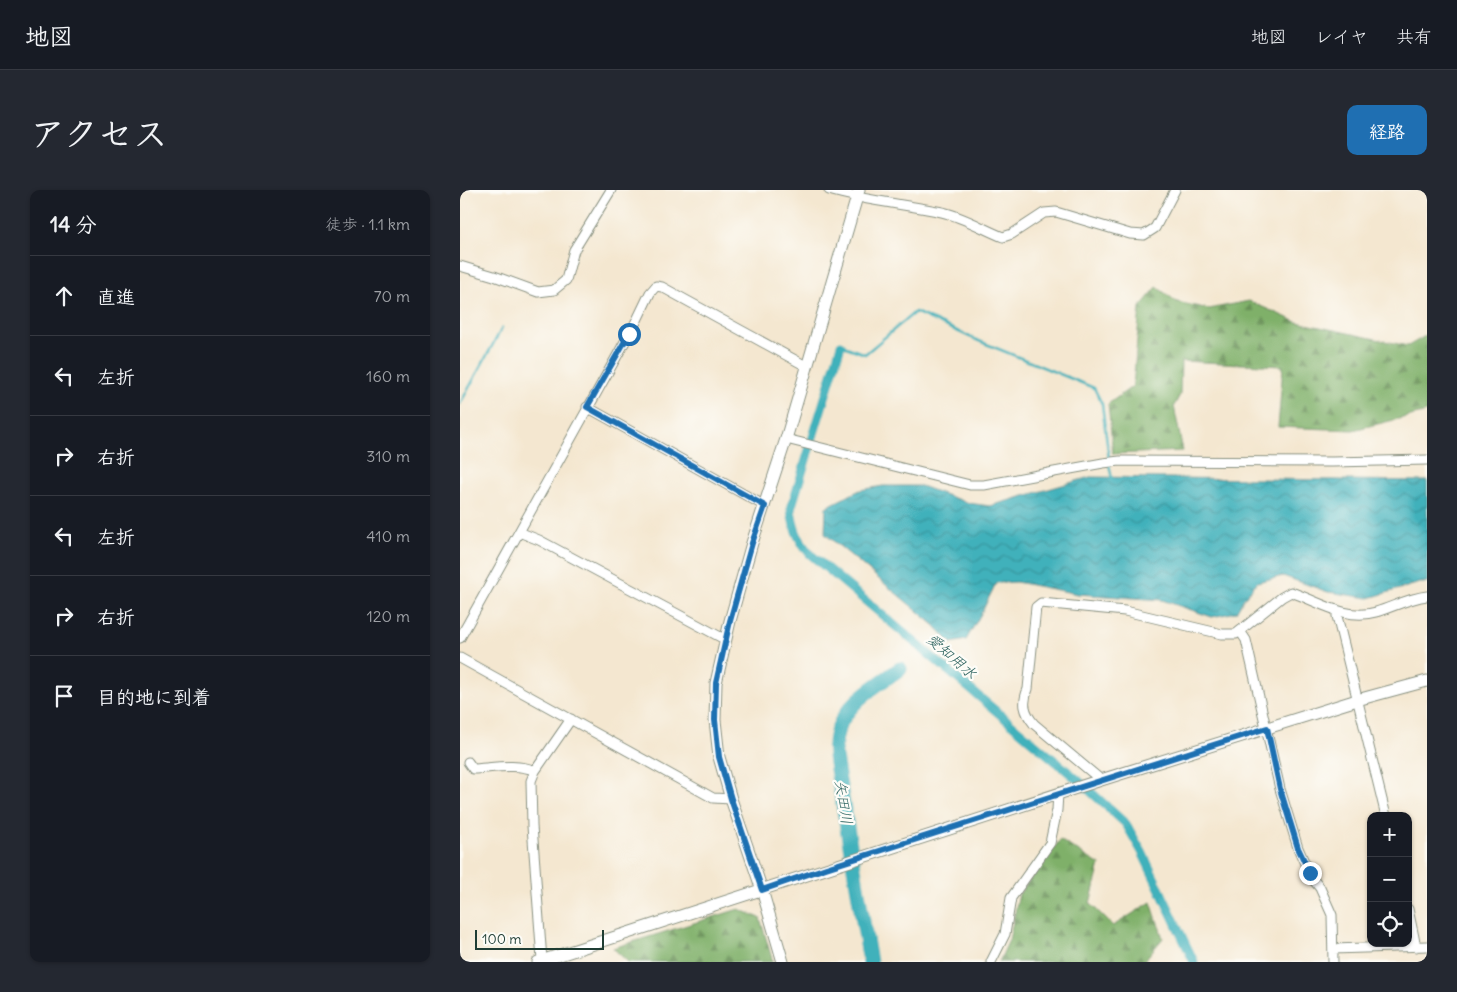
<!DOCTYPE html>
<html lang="ja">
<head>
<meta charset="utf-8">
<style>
	:root { --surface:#171b24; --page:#242831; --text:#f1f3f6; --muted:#9ea1a6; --line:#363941; --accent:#1f6fb2 }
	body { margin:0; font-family:Delius,"Klee One",sans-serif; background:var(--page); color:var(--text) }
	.controls { position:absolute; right:15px; bottom:15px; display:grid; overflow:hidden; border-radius:10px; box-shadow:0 1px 4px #0004 }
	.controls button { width:45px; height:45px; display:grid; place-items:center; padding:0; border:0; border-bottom:1px solid var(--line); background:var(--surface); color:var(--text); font:25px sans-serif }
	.scale { position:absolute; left:15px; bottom:12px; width:129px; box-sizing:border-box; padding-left:5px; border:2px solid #1f3d34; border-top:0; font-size:14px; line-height:18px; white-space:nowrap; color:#1f3d34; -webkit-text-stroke:4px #fdfcf7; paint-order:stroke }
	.stop { position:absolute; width:15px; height:15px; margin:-11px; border:4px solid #1f6fb2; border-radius:50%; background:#fff }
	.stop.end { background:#1f6fb2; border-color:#fff; box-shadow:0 1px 5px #0008 }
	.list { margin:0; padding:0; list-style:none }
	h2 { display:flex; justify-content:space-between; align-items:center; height:65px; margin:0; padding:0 20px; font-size:21px }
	h2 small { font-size:16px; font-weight:400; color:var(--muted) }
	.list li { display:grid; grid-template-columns:32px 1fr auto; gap:15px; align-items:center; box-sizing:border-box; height:80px; padding:0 20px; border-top:1px solid var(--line) }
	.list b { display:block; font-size:19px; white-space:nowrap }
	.list em { font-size:16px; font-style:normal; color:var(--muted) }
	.icon { flex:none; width:28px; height:28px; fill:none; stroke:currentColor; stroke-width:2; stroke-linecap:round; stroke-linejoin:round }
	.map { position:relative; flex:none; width:967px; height:772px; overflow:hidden; border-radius:10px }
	header { display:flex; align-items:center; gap:30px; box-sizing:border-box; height:70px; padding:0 25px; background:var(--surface); border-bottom:1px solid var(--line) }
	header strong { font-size:24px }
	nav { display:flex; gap:28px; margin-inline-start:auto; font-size:18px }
	.intro { display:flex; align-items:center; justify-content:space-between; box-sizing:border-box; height:120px; padding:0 30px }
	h1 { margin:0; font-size:35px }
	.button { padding:12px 22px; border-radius:10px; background:var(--accent); color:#fff; font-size:18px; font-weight:700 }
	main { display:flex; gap:30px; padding:0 30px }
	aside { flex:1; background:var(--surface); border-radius:10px; box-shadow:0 1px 4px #0004 }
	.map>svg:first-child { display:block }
	.forest { fill:url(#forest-firs); stroke:#4f764e }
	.water { fill:url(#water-waves); stroke:#307778 }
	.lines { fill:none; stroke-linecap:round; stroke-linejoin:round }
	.stream { stroke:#41b1bb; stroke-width:2.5 }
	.canal { stroke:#41b1bb; stroke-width:9 }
	.river { stroke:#41b1bb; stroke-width:15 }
	.minor-casing { stroke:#8a9282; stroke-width:11 }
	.tertiary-casing { stroke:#8a9282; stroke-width:13 }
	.minor { stroke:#fff; stroke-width:9 }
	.tertiary { stroke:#fff; stroke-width:11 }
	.route { stroke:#1f6fb2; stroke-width:6 }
	.labels { text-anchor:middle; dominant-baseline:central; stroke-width:4.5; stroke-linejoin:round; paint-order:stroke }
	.water-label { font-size:15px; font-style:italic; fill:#29605c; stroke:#fdfcf7 }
</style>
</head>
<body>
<header>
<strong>地図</strong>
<nav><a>地図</a><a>レイヤ</a><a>共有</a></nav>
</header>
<div class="intro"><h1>アクセス</h1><a class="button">経路</a></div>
<main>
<aside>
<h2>14 分<small>徒歩 · 1.1 km</small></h2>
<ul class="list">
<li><svg class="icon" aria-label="ahead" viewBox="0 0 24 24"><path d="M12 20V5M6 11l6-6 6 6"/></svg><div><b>直進</b></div><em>70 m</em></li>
<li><svg class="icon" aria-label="left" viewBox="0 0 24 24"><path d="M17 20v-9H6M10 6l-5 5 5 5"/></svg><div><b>左折</b></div><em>160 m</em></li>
<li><svg class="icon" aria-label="right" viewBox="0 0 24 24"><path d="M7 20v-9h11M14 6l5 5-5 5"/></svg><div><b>右折</b></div><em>310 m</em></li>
<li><svg class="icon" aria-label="left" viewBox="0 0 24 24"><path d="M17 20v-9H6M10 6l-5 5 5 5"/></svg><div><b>左折</b></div><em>410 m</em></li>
<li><svg class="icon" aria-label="right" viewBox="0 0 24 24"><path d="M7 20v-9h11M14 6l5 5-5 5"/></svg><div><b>右折</b></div><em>120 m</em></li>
<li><svg class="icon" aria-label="arrive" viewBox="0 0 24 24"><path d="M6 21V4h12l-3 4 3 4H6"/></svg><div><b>目的地に到着</b></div></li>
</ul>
</aside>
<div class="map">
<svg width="967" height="772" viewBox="0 0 967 772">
	<defs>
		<pattern id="forest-firs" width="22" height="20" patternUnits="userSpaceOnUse" patternTransform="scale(1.25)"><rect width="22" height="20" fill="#7fb069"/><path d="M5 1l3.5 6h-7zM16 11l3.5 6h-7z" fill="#679057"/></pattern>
		<pattern id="water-waves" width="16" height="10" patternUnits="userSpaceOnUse" patternTransform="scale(1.25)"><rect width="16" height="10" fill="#41b1bb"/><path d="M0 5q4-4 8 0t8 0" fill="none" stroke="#369199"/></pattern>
	</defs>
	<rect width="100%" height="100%" fill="#fdfcf7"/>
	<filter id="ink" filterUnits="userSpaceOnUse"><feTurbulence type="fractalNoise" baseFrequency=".02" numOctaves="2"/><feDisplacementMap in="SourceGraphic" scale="10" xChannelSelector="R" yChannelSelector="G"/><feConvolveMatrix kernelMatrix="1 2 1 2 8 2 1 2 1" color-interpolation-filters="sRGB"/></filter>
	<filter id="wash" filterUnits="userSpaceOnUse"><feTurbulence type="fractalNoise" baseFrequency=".0096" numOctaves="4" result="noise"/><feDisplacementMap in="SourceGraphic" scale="20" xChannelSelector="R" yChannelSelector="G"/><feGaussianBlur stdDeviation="1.12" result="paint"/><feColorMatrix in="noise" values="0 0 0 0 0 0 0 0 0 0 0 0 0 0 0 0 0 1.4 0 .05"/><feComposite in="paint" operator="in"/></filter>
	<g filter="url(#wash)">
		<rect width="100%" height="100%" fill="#f4e7d0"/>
		<path class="forest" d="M697,97L717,112L749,119L789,111L837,132L948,156L967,145V222L893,240L818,237L823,176L721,171L720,205L714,216L723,261L653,264L648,214L673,196L680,117Z
			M600,650L640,675L630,713L653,736L691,712L703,748L683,772H539L549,750L559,704Z
			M279,719L300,728L313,772H168L153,758Z"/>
		<path class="water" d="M630,287L967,291V393H960L909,408L868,402L823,386L797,392L784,408L776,422L752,427L702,410L618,404L556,392L536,393L522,422L506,450L491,453L474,435L365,344L366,317L400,300L423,296H461L508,313L530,316Z"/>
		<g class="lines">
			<path class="stream" d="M381,155L405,164L455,122L519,151L634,198L642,214L649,269
				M0,214L42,138
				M649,274L652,289"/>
			<path class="canal" d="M381,155L331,319C333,338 338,350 350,364L619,591L666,634L682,662L734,772"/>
			<path class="river" d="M410,772L376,573C375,567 374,560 375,554C377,518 414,497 440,479"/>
		</g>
	</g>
	<g filter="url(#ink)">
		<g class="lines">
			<defs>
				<path id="minor" d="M369,0C406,11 444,14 482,22C504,27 523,39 543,47L552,44L584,23L596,22L670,44L684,45L695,38L715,0
					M0,76L34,86L78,102L94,100L106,90L114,60L151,0
					M127,217L305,316
					M326,249L510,295H524L643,273L660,271L872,272L967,270
					M59,342L79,350L266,450
					M877,420V426L926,626
					M780,441L786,450L820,599L838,658L851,687L860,698L872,725L873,772
					M0,448L177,130L190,103L196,96L202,97L346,176
					M0,468L253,608L271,609
					M8,572L13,579C32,578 58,573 75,581
					M641,590L574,534C564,522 562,513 568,499L576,417L581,413L665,421L762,444H776L822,407L831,402C858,411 886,431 916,422C933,417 949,408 967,406
					M948,719L956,757
					M873,759L967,756
					M82,770L72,636L71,591L75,581L111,529
					M531,772L545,744L551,708L590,653L597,620L598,604"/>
				<path id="tertiary" d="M78,772L641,590L897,510L967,491
					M323,772L302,700L271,609L259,567L255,530L256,493L270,431L292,353L326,249L399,0"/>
			</defs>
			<use href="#minor" class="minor-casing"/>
			<use href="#tertiary" class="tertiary-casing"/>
			<use href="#minor" class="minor"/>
			<use href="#tertiary" class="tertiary"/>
		</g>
	</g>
	<g class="lines" filter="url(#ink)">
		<path class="route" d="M169,144L127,217L305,316L292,353L270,431L256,493L255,530L259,567L271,609L302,700L366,678L807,538L820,599L838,658L850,683"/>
	</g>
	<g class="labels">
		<g class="water-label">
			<text transform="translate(492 466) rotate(41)">愛知用水</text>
			<text transform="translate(384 612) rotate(81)">矢田川</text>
		</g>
	</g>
</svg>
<div class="controls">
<button>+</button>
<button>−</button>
<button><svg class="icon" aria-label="locate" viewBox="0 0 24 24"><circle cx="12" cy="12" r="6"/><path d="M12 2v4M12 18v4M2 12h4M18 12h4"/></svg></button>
</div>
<div class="scale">100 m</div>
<div class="stop" style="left:169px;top:144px"></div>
<div class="stop end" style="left:850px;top:683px"></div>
</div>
</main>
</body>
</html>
